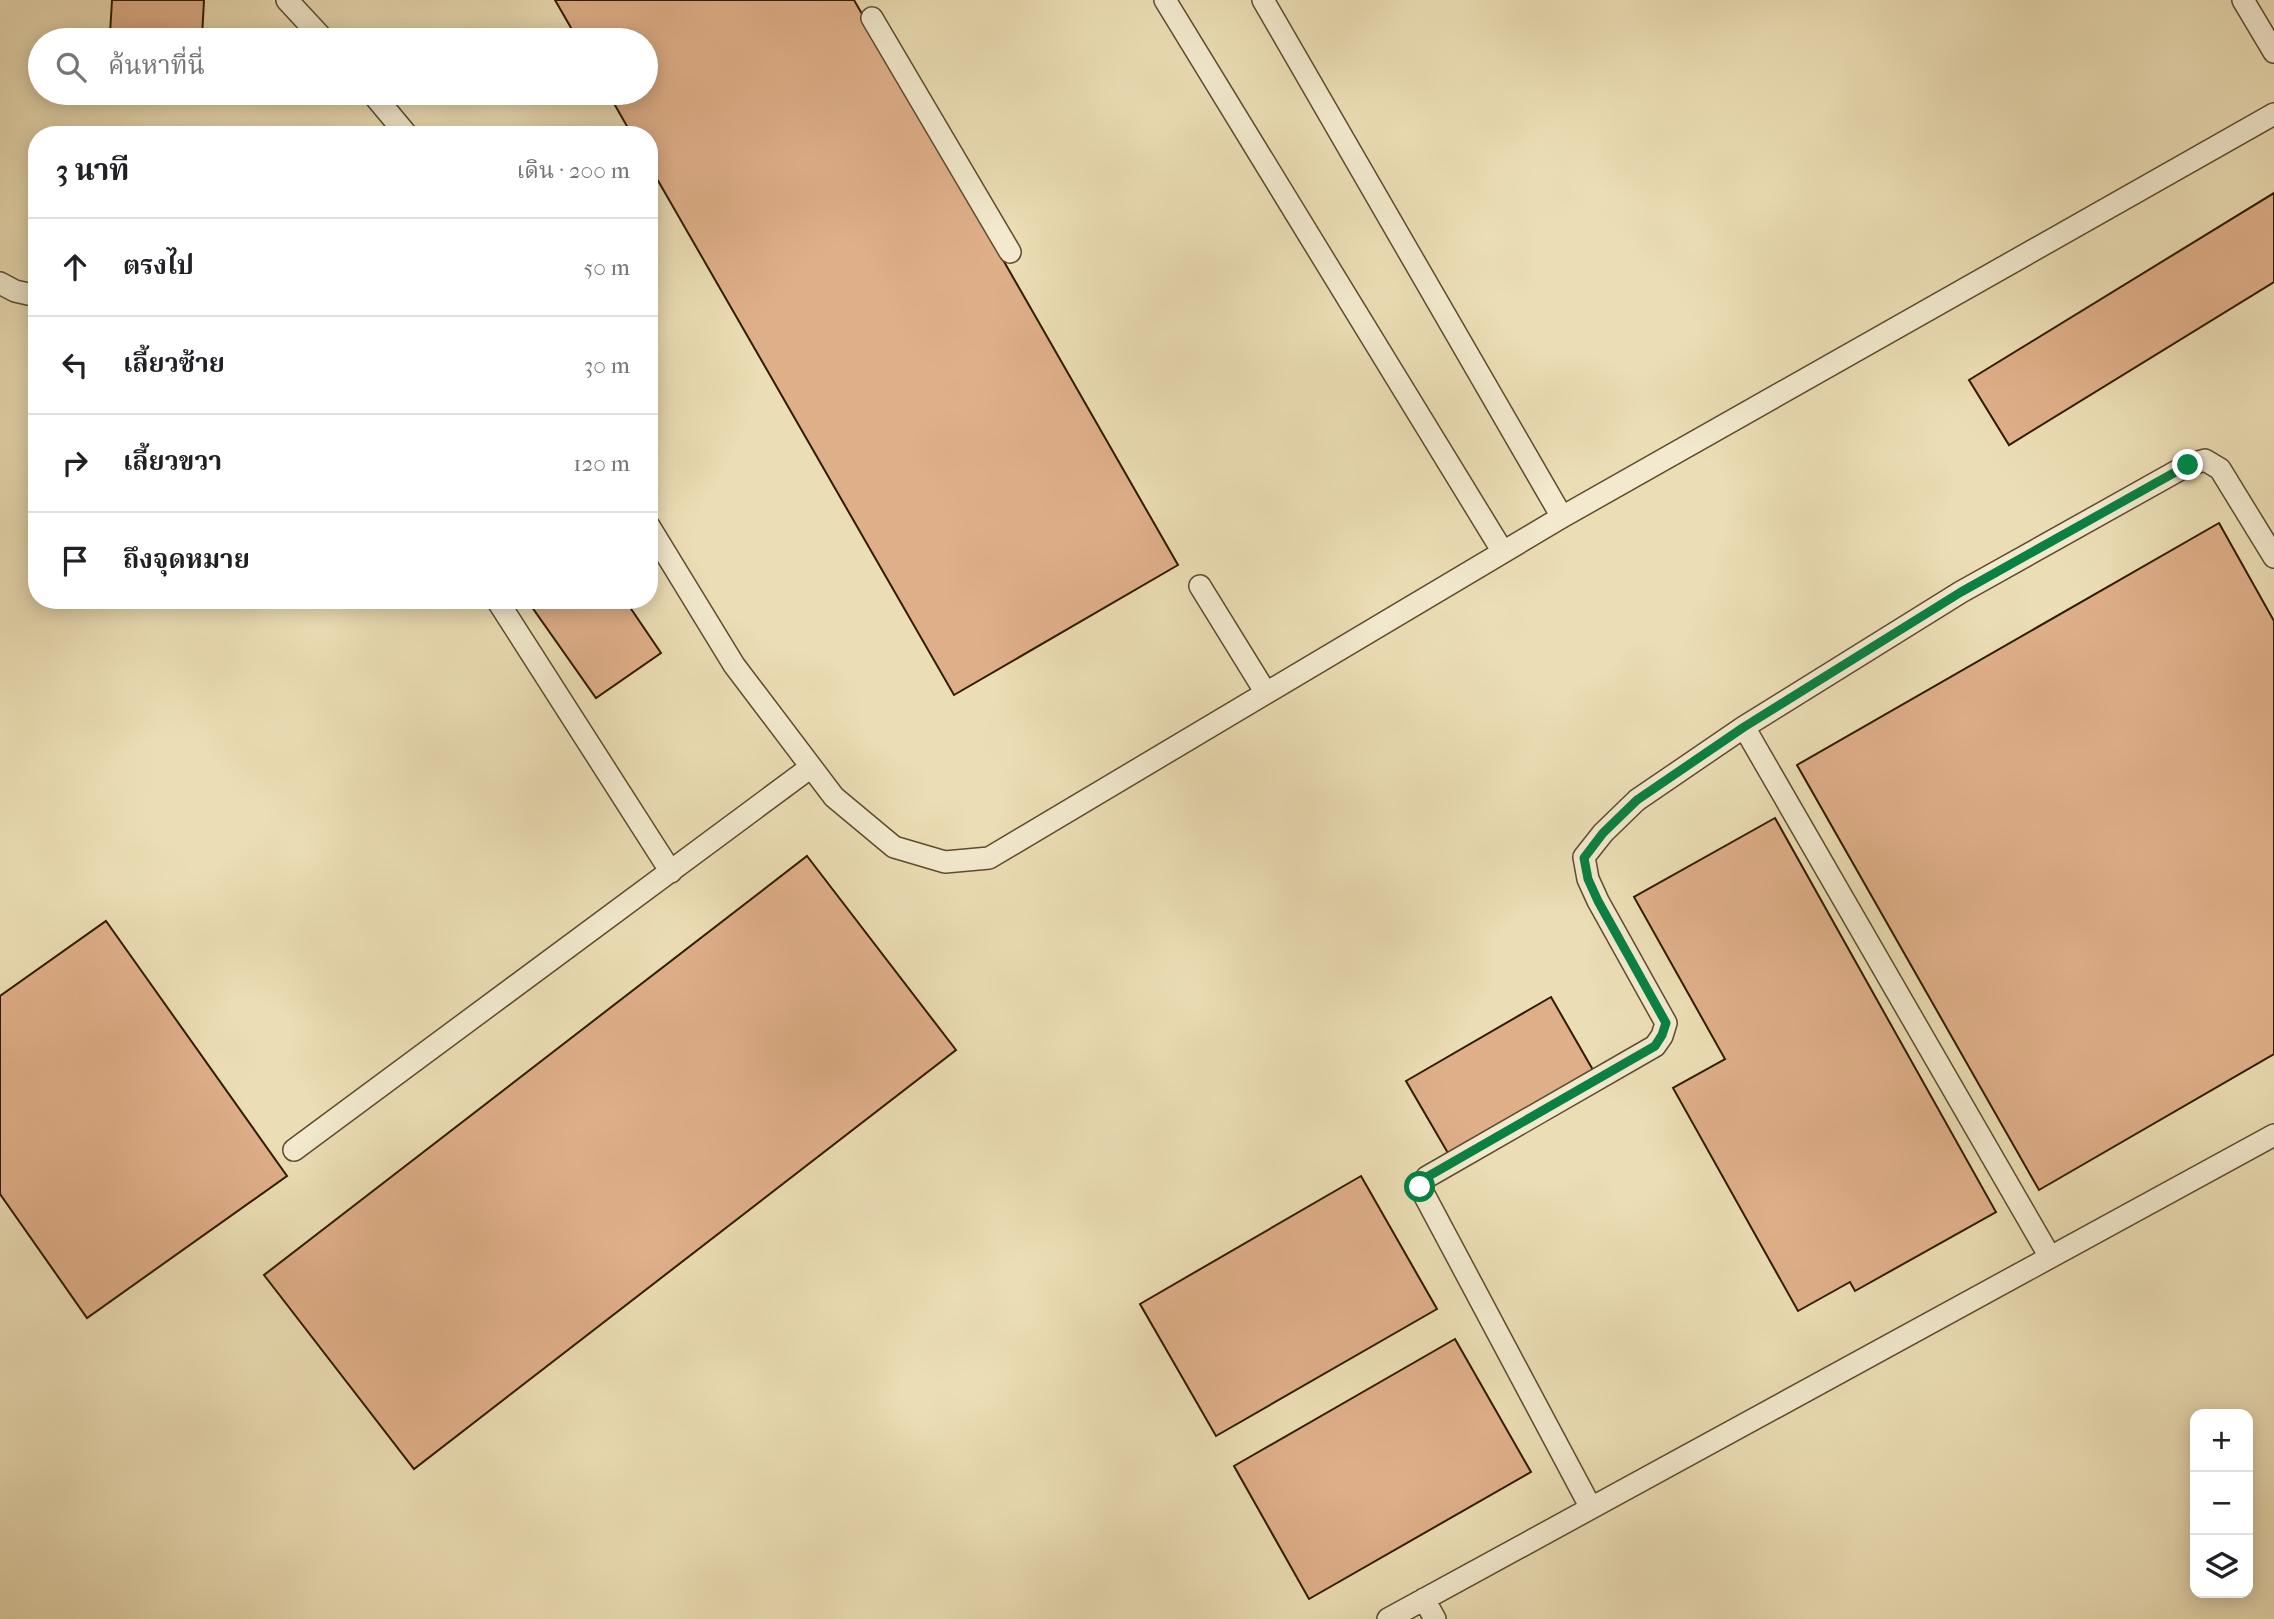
<!DOCTYPE html>
<html lang="th">
<head>
<meta charset="utf-8">
<style>
	:root { --surface:#fff; --page:#f2f2f2; --text:#202124; --muted:#757577; --line:#e0e0e0 }
	body { margin:0; font-family:"IM FELL French Canon","Noto Serif Thai",serif; background:var(--page); color:var(--text) }
	.controls { position:absolute; right:21px; bottom:21px; display:grid; overflow:hidden; border-radius:14px; box-shadow:0 4px 18px #0003 }
	.controls button { width:63px; height:63px; display:grid; place-items:center; padding:0; border:0; border-bottom:2px solid var(--line); background:var(--surface); color:var(--text); font:35px sans-serif }
	.stop { position:absolute; width:21px; height:21px; margin:-16px; border:5px solid #0b8043; border-radius:50%; background:#fff }
	.stop.end { background:#0b8043; border-color:#fff; box-shadow:0 2px 7px #0008 }
	.list { margin:0; padding:0; list-style:none }
	h2 { display:flex; justify-content:space-between; align-items:center; height:91px; margin:0; padding:0 28px; font-size:30px }
	h2 small { font-size:23px; font-weight:400; color:var(--muted) }
	.list li { display:grid; grid-template-columns:46px 1fr auto; gap:21px; align-items:center; box-sizing:border-box; height:98px; padding:0 28px; border-top:2px solid var(--line) }
	.list b { display:block; font-size:26px; white-space:nowrap }
	.list em { font-size:23px; font-style:normal; color:var(--muted) }
	.icon { flex:none; width:38px; height:38px; fill:none; stroke:currentColor; stroke-width:2; stroke-linecap:round; stroke-linejoin:round }
	.map { position:relative; flex:none; width:2274px; height:1619px; overflow:hidden }
	.search { position:absolute; background:var(--surface); box-shadow:0 4px 18px #0003; left:28px; top:28px; width:630px; height:77px; display:flex; align-items:center; gap:18px; box-sizing:border-box; padding:0 24px; border-radius:38px; color:var(--muted); font-size:26px }
	.panel { position:absolute; background:var(--surface); box-shadow:0 4px 18px #0003; left:28px; top:126px; width:630px; height:483px; border-radius:28px }
	.map>svg:first-child { display:block }
	.building { fill:#dfaf89; stroke:#2e1b00; stroke-width:2 }
	.lines { fill:none; stroke-linecap:round; stroke-linejoin:round }
	.lane-casing { stroke:#5d4c2d; stroke-width:24 }
	.lane { stroke:#f2e9ce; stroke-width:21 }
	.route { stroke:#0b8043; stroke-width:9 }
</style>
</head>
<body>
<div class="map">
<svg width="2274" height="1619" viewBox="0 0 2274 1619">
	<rect width="100%" height="100%" fill="#ebddb4"/>
	<filter id="stains"><feTurbulence type="fractalNoise" baseFrequency=".00286" numOctaves="4"/><feColorMatrix values="0 0 0 0 .2 0 0 0 0 .09 0 0 0 0 .02 0 0 0 .5 -.17"/></filter>
	<radialGradient id="worn" r=".72"><stop offset=".6" stop-color="#630" stop-opacity="0"/><stop offset="1" stop-color="#630" stop-opacity=".3"/></radialGradient>
	<path class="building" d="M112,0H204L202,37L110,34Z
		M555,0H854L1178,565L954,695L649,165V135H632L608,93H646V40H578Z
		M2274,193V282L2009,445L1969,380Z
		M2219,523L2274,621V1054L2039,1190L1797,765Z
		M527,600H625L661,653L596,698Z
		M1775,818L1996,1212L1855,1291L1850,1282L1798,1311L1673,1088L1725,1059L1634,897Z
		M807,856L956,1050L414,1469L264,1275Z
		M106,921L287,1176L87,1318L0,1194V996Z
		M1551,997L1597,1077L1452,1160L1406,1081Z
		M1361,1176L1437,1309L1216,1436L1140,1304Z
		M1455,1339L1531,1472L1309,1599L1234,1466Z"/>
	<g class="lines">
		<defs>
			<path id="lane" d="M287,0L324,40
				M1165,0L1503,552
				M1263,0L1562,517
				M2243,0L2274,52
				M872,18L1010,252
				M372,93L407,135
				M0,283L15,291L37,296
				M649,526L734,665L834,797L894,847L945,862L989,858L1562,517L2274,114
				M1200,586L1266,693
				M497,600L671,872
				M1744,727L2050,1257
				M294,1150L811,767
				M1591,1508L1420,1187L1427,1177L1655,1046L1662,1036L1666,1023L1598,901L1588,879L1584,857L1603,833L1637,800L1744,727L1961,592L2188,465L2205,460L2220,469L2274,557
				M1424,1599L1435,1619
				M1388,1619L2274,1135"/>
		</defs>
		<use href="#lane" class="lane-casing"/>
		<use href="#lane" class="lane"/>
	</g>
	<g class="lines">
		<path class="route" d="M1420,1187L1427,1177L1655,1046L1662,1035L1666,1023L1598,901L1588,879L1584,858L1603,833L1637,800L1744,727L1961,592L2188,465"/>
	</g>
	<rect width="100%" height="100%" filter="url(#stains)"/>
	<rect width="100%" height="100%" fill="url(#worn)"/>
</svg>
<div class="controls">
<button>+</button>
<button>−</button>
<button><svg class="icon" aria-label="layers" viewBox="0 0 24 24"><path d="M12 4l9 5-9 5-9-5zM3 14l9 5 9-5"/></svg></button>
</div>
<div class="stop" style="left:1420px;top:1187px"></div>
<div class="stop end" style="left:2188px;top:465px"></div>
<div class="search"><svg class="icon" aria-label="search" viewBox="0 0 24 24"><circle cx="10" cy="10" r="6"/><path d="M15 15l6 6"/></svg>ค้นหาที่นี่</div>
<section class="panel">
<h2>3 นาที<small>เดิน · 200 m</small></h2>
<ul class="list">
<li><svg class="icon" aria-label="ahead" viewBox="0 0 24 24"><path d="M12 20V5M6 11l6-6 6 6"/></svg><div><b>ตรงไป</b></div><em>50 m</em></li>
<li><svg class="icon" aria-label="left" viewBox="0 0 24 24"><path d="M17 20v-9H6M10 6l-5 5 5 5"/></svg><div><b>เลี้ยวซ้าย</b></div><em>30 m</em></li>
<li><svg class="icon" aria-label="right" viewBox="0 0 24 24"><path d="M7 20v-9h11M14 6l5 5-5 5"/></svg><div><b>เลี้ยวขวา</b></div><em>120 m</em></li>
<li><svg class="icon" aria-label="arrive" viewBox="0 0 24 24"><path d="M6 21V4h12l-3 4 3 4H6"/></svg><div><b>ถึงจุดหมาย</b></div></li>
</ul>
</section>
</div>
</body>
</html>
